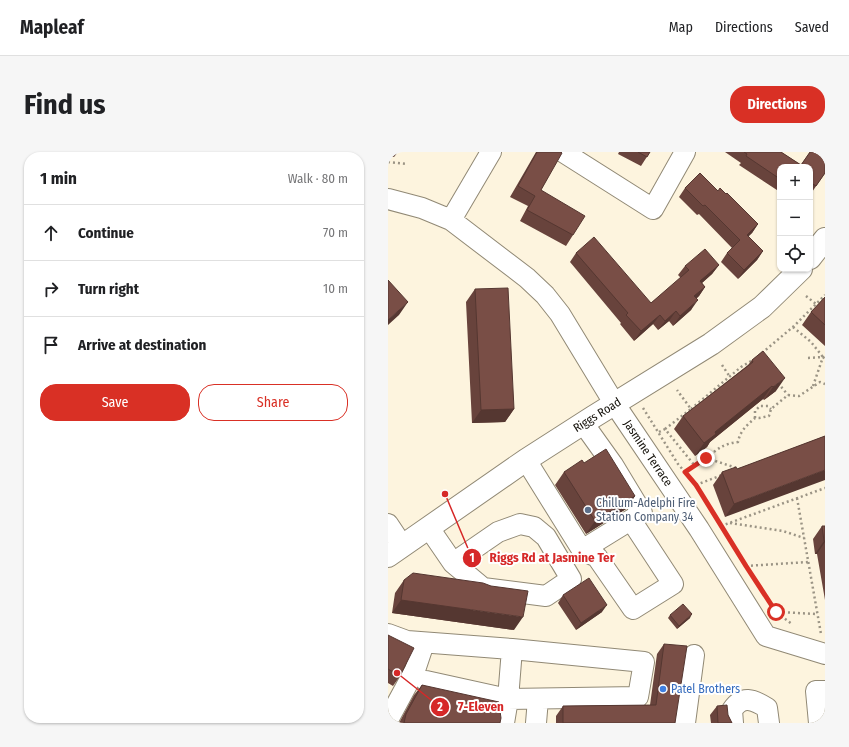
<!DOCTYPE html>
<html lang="en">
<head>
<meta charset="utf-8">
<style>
	:root { --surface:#fff; --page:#f6f6f6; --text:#202124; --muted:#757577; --line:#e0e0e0; --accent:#d93025 }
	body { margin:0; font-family:"Fira Sans Condensed",sans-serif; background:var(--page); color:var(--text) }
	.controls { position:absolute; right:12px; top:12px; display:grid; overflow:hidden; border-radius:8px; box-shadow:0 1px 3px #0004 }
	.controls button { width:36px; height:36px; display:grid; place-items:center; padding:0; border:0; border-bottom:1px solid var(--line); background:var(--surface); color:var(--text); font:20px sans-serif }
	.stop { position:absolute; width:12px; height:12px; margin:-9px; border:3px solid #d93025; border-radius:50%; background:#fff }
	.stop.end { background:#d93025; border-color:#fff; box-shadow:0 1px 4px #0008 }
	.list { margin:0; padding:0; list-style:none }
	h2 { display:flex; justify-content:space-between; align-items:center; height:52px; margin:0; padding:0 16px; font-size:17px }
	h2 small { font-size:13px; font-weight:400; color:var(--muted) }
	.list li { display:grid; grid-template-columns:26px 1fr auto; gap:12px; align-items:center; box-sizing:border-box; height:56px; padding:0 16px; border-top:1px solid var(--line) }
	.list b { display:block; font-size:15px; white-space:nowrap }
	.list em { font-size:13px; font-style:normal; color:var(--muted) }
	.actions { display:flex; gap:8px; padding:12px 16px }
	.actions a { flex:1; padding:9px 0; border:1px solid var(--accent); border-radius:16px; text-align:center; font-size:14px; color:var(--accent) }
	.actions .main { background:var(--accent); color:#fff }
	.icon { flex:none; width:22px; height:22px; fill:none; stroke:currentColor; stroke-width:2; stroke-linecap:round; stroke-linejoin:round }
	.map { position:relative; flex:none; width:437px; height:571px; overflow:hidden; border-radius:16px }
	header { display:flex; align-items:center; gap:24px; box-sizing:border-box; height:56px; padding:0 20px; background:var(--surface); border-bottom:1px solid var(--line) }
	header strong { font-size:19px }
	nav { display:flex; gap:22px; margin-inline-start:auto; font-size:14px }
	.intro { display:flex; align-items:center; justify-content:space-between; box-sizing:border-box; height:96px; padding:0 24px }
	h1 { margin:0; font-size:28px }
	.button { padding:10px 18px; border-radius:16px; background:var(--accent); color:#fff; font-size:14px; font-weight:700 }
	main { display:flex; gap:24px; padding:0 24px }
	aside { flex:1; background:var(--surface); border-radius:16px; box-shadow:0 1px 3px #0004 }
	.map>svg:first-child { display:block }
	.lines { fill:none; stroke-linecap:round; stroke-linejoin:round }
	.minor-casing { stroke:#918975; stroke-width:22 }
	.major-casing { stroke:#918975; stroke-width:24 }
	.path { stroke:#9b9485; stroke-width:2.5; stroke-dasharray:2 3; stroke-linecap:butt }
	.minor { stroke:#fff; stroke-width:20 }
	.major { stroke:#fff; stroke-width:22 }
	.wall { fill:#68433c }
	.shaded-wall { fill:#553731 }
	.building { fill:#794e46; stroke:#553731 }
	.route { stroke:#d93025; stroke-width:5 }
	.service-dot { fill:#5c6f8a; stroke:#fff; stroke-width:1.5 }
	.shop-dot { fill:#3f7fe0; stroke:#fff; stroke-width:1.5 }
	.labels { text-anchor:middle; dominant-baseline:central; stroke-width:4; stroke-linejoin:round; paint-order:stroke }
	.street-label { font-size:12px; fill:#110e07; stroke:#fff }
	.service-label { font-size:12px; fill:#4e5e75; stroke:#fff; text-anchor:start }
	.shop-label { font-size:12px; fill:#366cbe; stroke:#fff; text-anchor:start }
	.leader { fill:none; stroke:#d62828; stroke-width:1.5 }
	.callout-dot { fill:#d62828; stroke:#fff; stroke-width:1.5 }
	.mark-label { font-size:12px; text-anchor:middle; font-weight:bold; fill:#fff }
	.callout-label { font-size:13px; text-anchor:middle; font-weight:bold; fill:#d62828; stroke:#fff; stroke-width:4; stroke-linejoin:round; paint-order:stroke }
</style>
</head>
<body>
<header>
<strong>Mapleaf</strong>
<nav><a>Map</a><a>Directions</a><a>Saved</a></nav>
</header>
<div class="intro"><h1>Find us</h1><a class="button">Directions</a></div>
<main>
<aside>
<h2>1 min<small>Walk · 80 m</small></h2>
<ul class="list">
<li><svg class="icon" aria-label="ahead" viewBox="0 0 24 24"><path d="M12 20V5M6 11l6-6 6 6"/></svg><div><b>Continue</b></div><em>70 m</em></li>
<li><svg class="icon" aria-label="right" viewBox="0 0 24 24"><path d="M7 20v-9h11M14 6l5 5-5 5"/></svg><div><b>Turn right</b></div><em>10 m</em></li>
<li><svg class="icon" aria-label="arrive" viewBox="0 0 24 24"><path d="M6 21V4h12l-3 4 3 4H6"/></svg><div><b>Arrive at destination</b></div></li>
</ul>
<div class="actions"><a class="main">Save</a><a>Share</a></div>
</aside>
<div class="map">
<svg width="437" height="571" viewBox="0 0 437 571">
	<rect width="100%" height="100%" fill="#fdf4de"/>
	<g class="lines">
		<defs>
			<path id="minor" d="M175,0L265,57L297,0
				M0,47L34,56L63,68L139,126L157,143L172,162L226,251L311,377L378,484L437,502
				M63,68L103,0
				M138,308L194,398L209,405L245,457L285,432L243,368
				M0,372L14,393
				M41,376L65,411L95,436L158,444L183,427L158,385L146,375L132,372L110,380L65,411
				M194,398L254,361L225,313L195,271
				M0,482L19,489L124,497L256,510L250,545L120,547L38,529
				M0,568L27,518L36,491
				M116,571L120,547L124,497
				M148,571L150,547
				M297,571L306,503
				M345,571L344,558C354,543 365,547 379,556L381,571
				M431,571L428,539H437"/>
			<path id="major" d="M422,106L437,87
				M0,404L138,308L205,265L323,192L374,155L413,117"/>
		</defs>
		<use href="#minor" class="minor-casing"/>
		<use href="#major" class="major-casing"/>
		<path class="path" d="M0,10L19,12
			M418,144L428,152
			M405,175L423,190L435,205
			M374,201L406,174L437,143
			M420,206L435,205L437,207
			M334,213L342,225
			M390,231L400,243
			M425,234L435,205L437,203
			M255,256L290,312L308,333L358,414L388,460L404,472
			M303,257L353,215L365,208
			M367,266V259L372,254H380L383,257
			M277,277L303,257L289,238
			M271,280L277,277L307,314
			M318,306C330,297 334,292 350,290C352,279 359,273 367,266H371L381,264L383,257L400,243L411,244L432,230L437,232
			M297,320L318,306L352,317
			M308,333L334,323
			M409,346L433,482
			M342,371L395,379L416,386
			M333,374L437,336
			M358,414L420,410
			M390,460L429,462"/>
		<use href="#minor" class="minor"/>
		<use href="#major" class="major"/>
	</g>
	<path class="wall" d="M148,0H173L153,38L185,83L178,94L132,69L140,54L122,45Z
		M231,0H262L253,14L230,2Z
		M337,0H393L413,13L422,0H437V21L422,43V15H392V40L351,13L353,11Z
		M297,36L330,39L370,72L364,81L360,84L375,99L369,108L350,127L333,110L339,101L344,96L311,62L309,63L291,45Z
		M188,101L263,151L293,126L290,123L297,114L331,113L324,122L314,131L317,135L311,144L308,147L303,158L285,174L281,169L270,178L265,172L246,189L232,172L233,171L182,110Z
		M87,137L126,257L117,270L84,271L78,150Z
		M437,145V194L414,173L423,160Z
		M375,199L388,239L376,248L375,247L322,290L319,295L307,304L286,277L295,264L360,213L364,208Z
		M437,284L337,365L325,333L334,320L349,317Z
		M196,311L247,344L238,357L198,382L167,333L176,320Z
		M434,374H437V448L429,402H427L425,387Z
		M16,428L126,478L4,461L7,441Z
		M175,443L214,460L188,478L170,451Z
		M282,463L302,466L289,477L280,466Z
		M0,483L12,524L5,534L0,531Z
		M276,492L287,571H168V564L175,554L262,553L269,502Z
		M34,533L109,558L112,571H11L26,543Z
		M329,554L340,563L344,571H323L322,563Z"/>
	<path class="shaded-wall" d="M0,0H10L6,5L0,4Z
		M370,72L364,81L353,92L359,83Z
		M375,99L369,108L350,127L356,118Z
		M331,113L324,122L306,138L312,129Z
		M317,135L311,144L300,154L306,144Z
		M310,148L303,158L285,174L292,164Z
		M20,150L11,163L0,173V168Z
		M288,159L281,169L270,178L277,169Z
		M272,163L265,172L246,189L253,179Z
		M397,226L388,239L376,248L385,235Z
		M384,234L375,247L322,290L319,295L307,304L316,291L327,280Z
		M126,257L117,270L84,271L93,258Z
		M437,318V328L337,365L346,352Z
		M247,344L238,357L198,382L207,369Z
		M436,389H437V390L429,402H427Z
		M13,448L135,465L126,478L4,461Z
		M219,453L214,460L188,478L193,471Z
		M304,462L302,466L289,477L291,474Z"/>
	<path class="building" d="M149,0H173L174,1L153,38L197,64L185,83L139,58L147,44L130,34Z
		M250,0H262L259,5Z
		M356,0H393L413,13L422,0H437V21L428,34L422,30V15H392V27L358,4L359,2Z
		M312,21L330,39L332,36L338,42L339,41L370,72L359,83L375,99L356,118L339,101L352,88L317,53L315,54L297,36Z
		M206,85L263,151L301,118L297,114L317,97L331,113L312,129L317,135L306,144L310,148L292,164L288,159L277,169L272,163L253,179L238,163L240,161L188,101Z
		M0,128L20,150L0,168Z
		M120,136L126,257L93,258L87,137Z
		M437,145V173L423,160Z
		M375,199L397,226L385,235L384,234L327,280L328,282L316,291L295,264L365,210L364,208Z
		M437,284V318L346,352L334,320L348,315L349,317Z
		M218,297L247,344L207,369L176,320L194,308L196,311Z
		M434,374H437V389H436Z
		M25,421L95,431L103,434L140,439L135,465L13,448L16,428Z
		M201,426L219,453L193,471L175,443Z
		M295,452L304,462L291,474L282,463Z
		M0,483L26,496L12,524L0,517Z
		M276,492L299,494L287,571H175V554L268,553Z
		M34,533L111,550L109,558L112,559L113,566L112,571H16L18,562Z
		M339,553L340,563L344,571H330L329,554Z"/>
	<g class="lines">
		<path class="route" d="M318,306L297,320L308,333L358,414L388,460"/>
	</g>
	<circle class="service-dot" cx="200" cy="358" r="4"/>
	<circle class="shop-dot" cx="275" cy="537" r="4"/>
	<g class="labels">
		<g class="street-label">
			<text transform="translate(209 263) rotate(-32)">Riggs Road</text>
			<text transform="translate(260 301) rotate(56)">Jasmine Terrace</text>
		</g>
		<g class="service-label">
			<text x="208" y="351">Chillum-Adelphi Fire<tspan x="208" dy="14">Station Company 34</tspan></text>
		</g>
		<g class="shop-label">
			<text x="283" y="537">Patel Brothers</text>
		</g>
	</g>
	<path class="leader" d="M57 342L84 406M9 521L52 555"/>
	<g class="callout-dot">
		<circle cx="57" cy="342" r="4"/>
		<circle cx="9" cy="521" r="4"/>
		<circle cx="84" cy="406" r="10"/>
		<circle cx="52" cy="555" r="10"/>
	</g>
	<g class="mark-label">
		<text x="84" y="410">1</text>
		<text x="52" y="559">2</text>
	</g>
	<g class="callout-label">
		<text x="164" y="410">Riggs Rd at Jasmine Ter</text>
		<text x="93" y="559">7-Eleven</text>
	</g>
</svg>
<div class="controls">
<button>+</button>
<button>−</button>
<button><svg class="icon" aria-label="locate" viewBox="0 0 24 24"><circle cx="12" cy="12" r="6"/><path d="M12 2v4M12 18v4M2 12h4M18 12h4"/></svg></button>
</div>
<div class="stop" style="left:388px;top:460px"></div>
<div class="stop end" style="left:318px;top:306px"></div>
</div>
</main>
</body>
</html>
